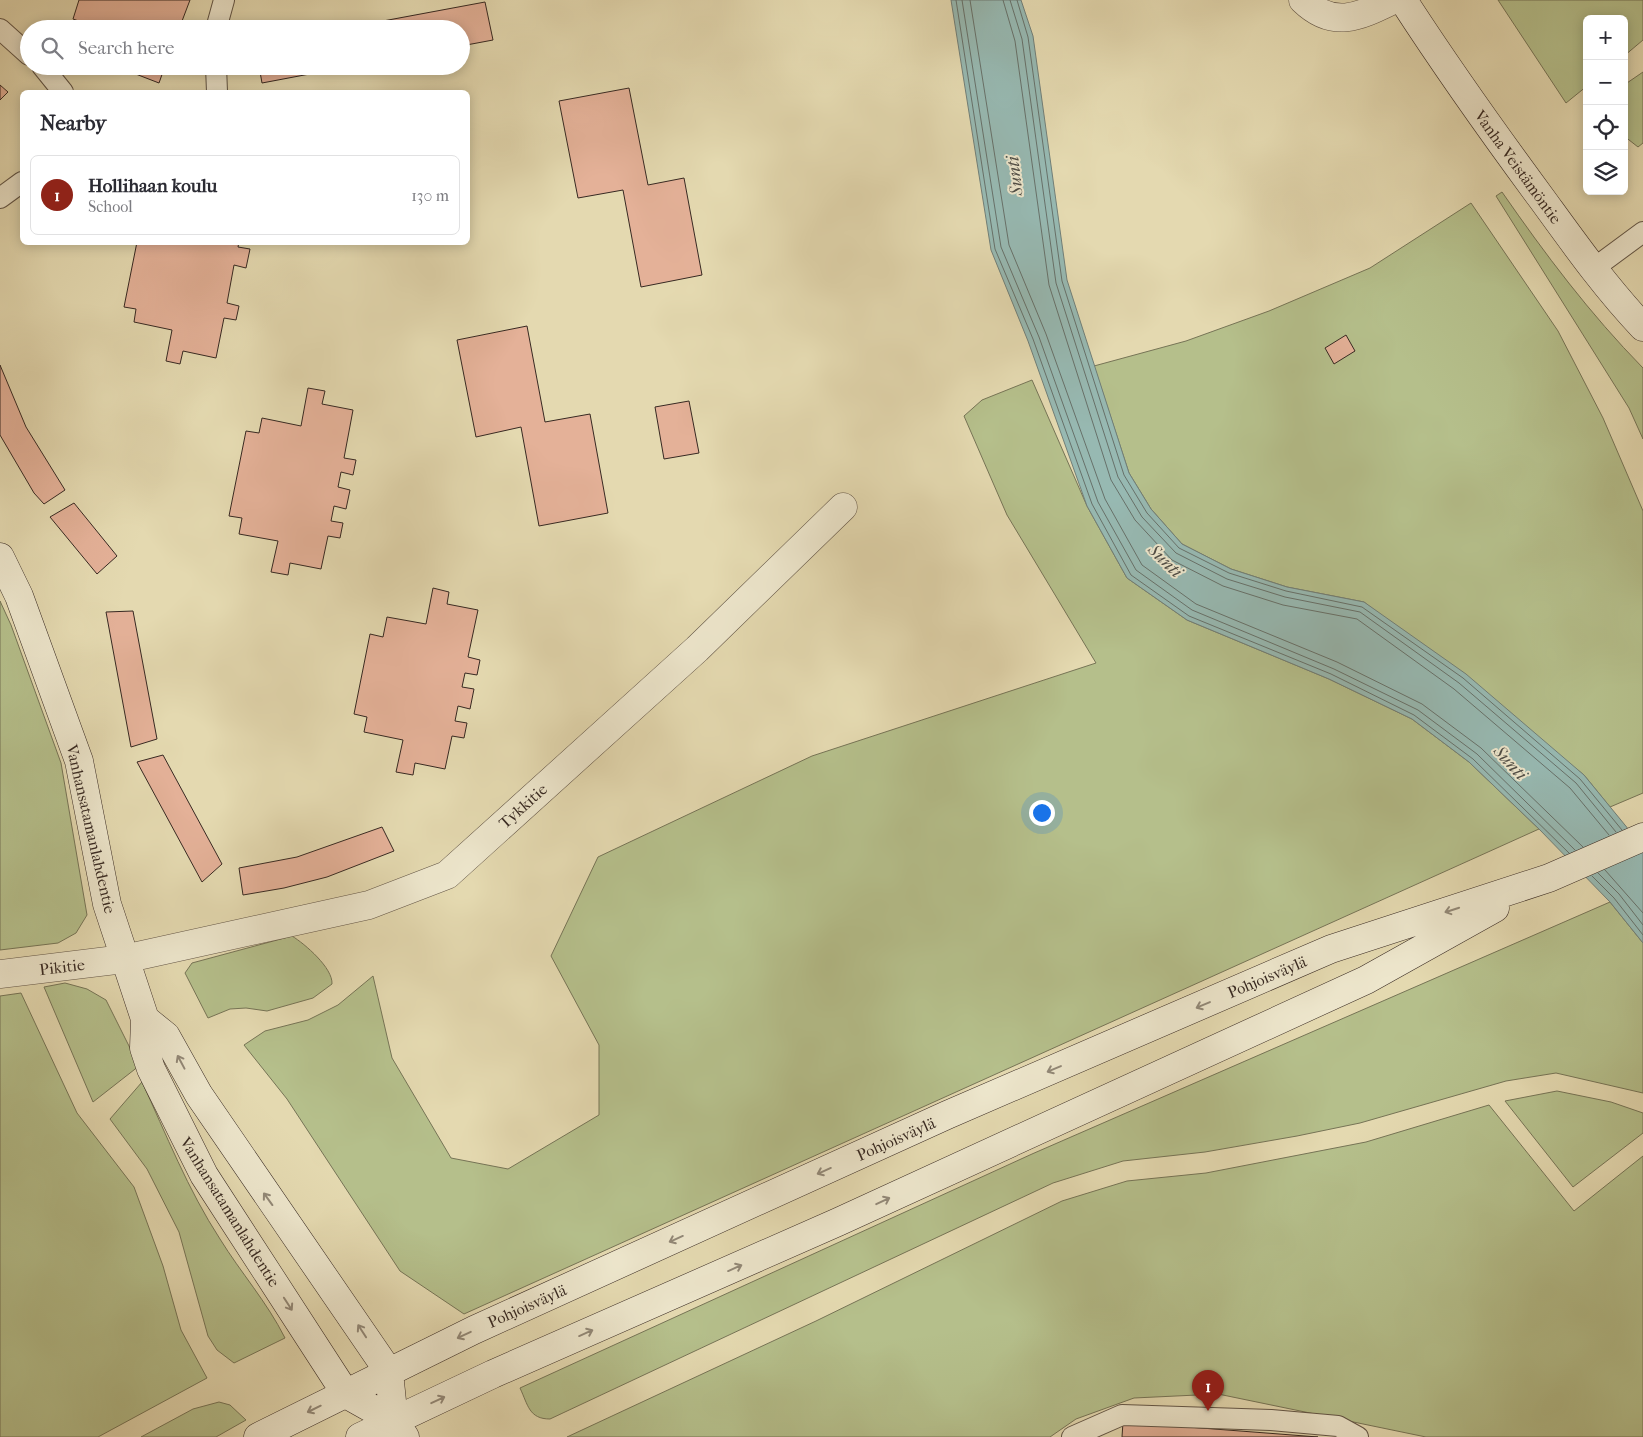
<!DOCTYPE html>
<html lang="en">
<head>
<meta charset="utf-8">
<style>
	:root { --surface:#fff; --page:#f2f2f3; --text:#2b2b33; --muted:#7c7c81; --line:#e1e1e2; --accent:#8f2418 }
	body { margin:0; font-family:"IM FELL French Canon",serif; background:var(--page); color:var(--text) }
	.controls { position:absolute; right:15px; top:15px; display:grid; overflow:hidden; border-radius:8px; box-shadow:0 2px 12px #0003 }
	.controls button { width:45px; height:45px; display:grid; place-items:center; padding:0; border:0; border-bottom:1px solid var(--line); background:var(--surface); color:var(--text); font:25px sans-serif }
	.you { position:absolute; left:1041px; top:812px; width:18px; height:18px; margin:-12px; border:4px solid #fff; border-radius:50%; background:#1a73e8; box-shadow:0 0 0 8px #1a73e833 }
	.badge { display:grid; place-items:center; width:32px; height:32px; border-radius:50%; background:var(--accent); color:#fff; font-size:16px; font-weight:700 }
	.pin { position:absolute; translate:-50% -41px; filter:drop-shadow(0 1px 2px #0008) }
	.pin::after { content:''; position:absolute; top:26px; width:18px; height:15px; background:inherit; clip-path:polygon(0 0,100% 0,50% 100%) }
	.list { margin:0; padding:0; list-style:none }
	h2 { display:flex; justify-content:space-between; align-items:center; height:65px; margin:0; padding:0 20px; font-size:21px }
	h2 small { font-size:16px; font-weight:400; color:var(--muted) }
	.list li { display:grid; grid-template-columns:32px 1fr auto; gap:15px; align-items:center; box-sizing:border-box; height:80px; margin:0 10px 10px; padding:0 10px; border:1px solid var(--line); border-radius:8px }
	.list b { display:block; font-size:19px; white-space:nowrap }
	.list p { margin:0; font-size:16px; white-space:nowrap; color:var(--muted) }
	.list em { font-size:16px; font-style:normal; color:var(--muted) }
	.icon { flex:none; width:28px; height:28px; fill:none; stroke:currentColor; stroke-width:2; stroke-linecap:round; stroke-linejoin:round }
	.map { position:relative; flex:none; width:1643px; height:1437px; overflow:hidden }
	.search { position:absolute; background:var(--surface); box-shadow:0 2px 12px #0003; left:20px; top:20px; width:450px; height:55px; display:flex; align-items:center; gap:12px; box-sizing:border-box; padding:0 18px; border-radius:28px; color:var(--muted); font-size:19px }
	.panel { position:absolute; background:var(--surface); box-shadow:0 2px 12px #0003; left:20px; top:90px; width:450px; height:155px; border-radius:8px }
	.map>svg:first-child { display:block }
	.green { fill:#b5bf8b; stroke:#767456 }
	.water { fill:#97b9b2; stroke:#717f78 }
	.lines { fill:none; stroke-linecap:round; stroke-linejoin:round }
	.shore { stroke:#67716a; stroke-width:1 }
	.building { fill:#e4b198; stroke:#372922 }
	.lane-casing { stroke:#625546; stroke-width:22 }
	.street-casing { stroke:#625546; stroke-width:29 }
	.secondary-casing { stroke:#372922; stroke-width:29 }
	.lane { stroke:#ede6cc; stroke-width:20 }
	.street { stroke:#ede6cc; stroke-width:28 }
	.secondary { stroke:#ede6cc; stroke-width:28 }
	.oneway { stroke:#928877 }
	.labels { text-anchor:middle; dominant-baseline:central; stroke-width:4; stroke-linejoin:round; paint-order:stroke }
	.street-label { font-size:16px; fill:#372922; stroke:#ede6cc }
	.water-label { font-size:18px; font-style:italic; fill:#4f4d46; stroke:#ede6cc }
</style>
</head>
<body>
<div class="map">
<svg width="1643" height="1437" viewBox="0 0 1643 1437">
	<rect width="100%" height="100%" fill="#e4d9b0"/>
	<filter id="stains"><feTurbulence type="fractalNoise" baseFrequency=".004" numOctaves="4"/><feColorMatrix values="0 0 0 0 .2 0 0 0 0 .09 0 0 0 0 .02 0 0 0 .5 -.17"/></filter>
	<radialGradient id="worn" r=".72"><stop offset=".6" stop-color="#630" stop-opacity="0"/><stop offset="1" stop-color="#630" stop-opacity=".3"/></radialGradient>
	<path class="green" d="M1498,0H1643V40L1624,56V19H1587V86L1566,103Z
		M1643,72V143L1638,147L1624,136V85Z
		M1502,192C1545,254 1590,314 1643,368V439L1629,408L1496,196Z
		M1471,203L1558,331L1603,418L1643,511V793L1610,807L1584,775L1364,602L1287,587L1231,569L1182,544L1151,509L1129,473L1094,366L1186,341L1269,311L1370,268Z
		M1032,380L1087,506L1127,578L1187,620L1329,679L1412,719L1469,762L1539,829L464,1314L400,1271L287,1099L244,1045L265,1031L308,1020L338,1005L373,976L392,1058L451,1158L508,1169L599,1115V1045L551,956L598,857L812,756L1096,663L1007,515L964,416L982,400Z
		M0,601L11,625L61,763L87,915L76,933L58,943L0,950Z
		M1610,902L1643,943V1093L1556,1073L1506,1081L1360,1123L1297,1136L1205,1152L1123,1161L1053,1183L550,1419C529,1419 528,1405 520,1388L1032,1154Z
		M292,936C305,944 333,968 332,984L313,998L267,1011L246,1008L230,1009L208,1018L185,973L192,963Z
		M65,983L87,989L106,1000L139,1066L93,1102L44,987Z
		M21,993L77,1113L134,1187L163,1266L181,1330L207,1378L98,1437H0V996Z
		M142,1082C166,1134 188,1190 220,1239C241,1273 267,1302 285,1338L234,1363L217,1350L208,1336L179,1232L147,1169L110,1119Z
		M1557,1091L1611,1102L1643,1113V1133L1573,1187L1505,1101Z
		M1489,1105L1574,1211L1643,1156V1437H1426L1218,1394L1134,1398L1076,1419L1050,1437H567L816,1321L1062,1201L1127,1181L1206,1173L1366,1142Z
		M219,1402L230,1405L246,1420L216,1437H141L193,1409Z"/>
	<path class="water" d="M951,0H1021L1033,36L1067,280L1129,473L1151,509L1182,544L1231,569L1287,587L1364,602L1466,674L1584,775L1643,847V943L1610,902L1539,829L1469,762L1412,719L1329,679L1187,620L1127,578L1087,506L1028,341L991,250Z"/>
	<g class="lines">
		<path class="shore" d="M956,0L995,249L1033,339L1092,504L1131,575L1189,616L1331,674L1414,715L1473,759L1569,853
			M962,0L1001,247L1039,337L1098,502L1136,570L1192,610L1334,669L1418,710L1477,754L1575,850
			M970,0L1009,245L1046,334L1105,499L1142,565L1196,604L1337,662L1422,704L1481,748L1583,847
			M1003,0L1015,41L1049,285L1111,480L1135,520L1172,560L1223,586L1283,605L1357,619L1454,689L1570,788L1609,835
			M1010,0L1022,39L1056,283L1118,477L1142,517L1176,553L1227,579L1285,597L1360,612L1459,683L1576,783L1616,832
			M1017,0L1028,37L1062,281L1124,475L1147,513L1179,548L1229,573L1286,591L1362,607L1463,678L1580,779L1622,830
			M1605,870L1643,913
			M1598,873L1619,894L1643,925
			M1592,876L1614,898L1643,935"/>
	</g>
	<path class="building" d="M79,0H190L179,29H85L87,24L73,19Z
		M485,2L493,40L461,46V29H340Z
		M115,66H165L159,83Z
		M259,66H352L262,83Z
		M0,85L8,92L0,100Z
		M629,88L648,185L684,178L702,275L641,287L623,190L578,198L559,101Z
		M137,242H239L238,247L250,249L246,268L234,265L227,303L239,306L236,320L224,318L216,358L183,351L180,364L166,361L172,330L134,322L136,309L124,307Z
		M527,326L545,422L590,414L608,513L539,526L521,427L476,437L457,340Z
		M1346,335L1355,351L1334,364L1325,348Z
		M0,365L26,427L65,490L44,504L34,493L0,435Z
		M308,388L325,391L322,404L353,410L344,458L356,460L353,475L341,472L338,487L350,490L346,509L334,506L331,521L343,523L340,538L328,536L321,569L290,563L288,575L271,572L278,541L239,534L242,518L229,516L246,431L259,433L262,418L301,426Z
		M689,401L699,453L664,459L655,407Z
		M74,503L117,556L97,574L50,517Z
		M433,588L449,592L447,604L478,610L468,657L480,660L477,675L465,673L462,687L474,689L470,709L458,706L455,721L467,723L464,738L452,736L445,769L415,763L413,775L396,772L403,740L364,732L367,717L354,714L370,634L383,637L387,617L426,624Z
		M133,611L157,739L131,747L106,612Z
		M163,755L222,864L202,882L137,762Z
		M382,827L394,851L327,877L284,888L243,895L239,868L297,857Z
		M1123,1422L1318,1437H1122Z"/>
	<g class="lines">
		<defs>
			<path id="lane" d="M0,29L29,55
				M216,29L224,0
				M42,66L63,92
				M216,66L217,92
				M0,198L22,182
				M1593,269L1643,232
				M1072,1437L1122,1415L1271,1420L1338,1426L1358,1437"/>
			<path id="street" d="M1303,0C1334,30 1360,16 1393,0
				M0,974L124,959L369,905L447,875L697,649L843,507"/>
			<path id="secondary" d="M1403,0C1447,68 1494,134 1542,199C1574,243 1605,287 1643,327
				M0,557L19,596L79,761L107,904L145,1019L144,1048L151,1069L204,1175L346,1394L394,1421L405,1437
				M145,1019L166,1036L199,1095L389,1372L394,1421
				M258,1437L474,1330L947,1115L1331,949L1549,878L1643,837
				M360,1437L493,1374L838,1222L1366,980L1495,908"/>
		</defs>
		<use href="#lane" class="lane-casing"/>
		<use href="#street" class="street-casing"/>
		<use href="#secondary" class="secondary-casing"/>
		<use href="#lane" class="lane"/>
		<use href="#street" class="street"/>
		<use href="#secondary" class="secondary"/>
	</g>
	<defs><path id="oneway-shaft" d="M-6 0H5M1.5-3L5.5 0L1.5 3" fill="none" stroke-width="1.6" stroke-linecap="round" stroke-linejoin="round" transform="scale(1.25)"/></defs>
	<g class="oneway">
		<use href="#oneway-shaft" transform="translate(1452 910) rotate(162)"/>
		<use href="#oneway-shaft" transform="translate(1203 1005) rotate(157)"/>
		<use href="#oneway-shaft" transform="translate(181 1062) rotate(-118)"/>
		<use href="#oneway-shaft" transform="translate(1054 1069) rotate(157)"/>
		<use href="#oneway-shaft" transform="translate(824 1171) rotate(156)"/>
		<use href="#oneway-shaft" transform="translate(268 1199) rotate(-126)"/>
		<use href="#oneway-shaft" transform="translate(883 1201) rotate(-25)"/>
		<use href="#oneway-shaft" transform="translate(676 1239) rotate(156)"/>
		<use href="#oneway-shaft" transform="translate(735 1268) rotate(-24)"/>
		<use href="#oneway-shaft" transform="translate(288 1304) rotate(57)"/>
		<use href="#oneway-shaft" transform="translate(362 1331) rotate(-123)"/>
		<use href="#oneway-shaft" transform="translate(586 1333) rotate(-24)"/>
		<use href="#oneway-shaft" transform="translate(464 1335) rotate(155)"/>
		<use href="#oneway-shaft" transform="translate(438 1400) rotate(-25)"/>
		<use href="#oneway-shaft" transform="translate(314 1409) rotate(154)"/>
	</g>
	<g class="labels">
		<g class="street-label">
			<text transform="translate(1518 167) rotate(54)">Vanha Veistämöntie</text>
			<text transform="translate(523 806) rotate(-42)">Tykkitie</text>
			<text transform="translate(91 829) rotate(77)">Vanhansatamanlahdentie</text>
			<text transform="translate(62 967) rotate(-7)">Pikitie</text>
			<text transform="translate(1267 977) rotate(-23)">Pohjoisväylä</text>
			<text transform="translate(896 1139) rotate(-24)">Pohjoisväylä</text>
			<text transform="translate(230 1212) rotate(58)">Vanhansatamanlahdentie</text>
			<text transform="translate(527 1306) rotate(-24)">Pohjoisväylä</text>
		</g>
		<g class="water-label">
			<text transform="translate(1015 176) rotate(-97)">Sunti</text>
			<text transform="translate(1165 561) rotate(44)">Sunti</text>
			<text transform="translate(1510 763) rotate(47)">Sunti</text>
		</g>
	</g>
	<rect width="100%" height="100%" filter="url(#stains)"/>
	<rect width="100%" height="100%" fill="url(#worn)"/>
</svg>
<div class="controls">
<button>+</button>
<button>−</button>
<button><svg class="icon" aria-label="locate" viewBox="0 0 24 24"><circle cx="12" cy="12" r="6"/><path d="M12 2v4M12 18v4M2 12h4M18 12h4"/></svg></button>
<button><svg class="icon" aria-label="layers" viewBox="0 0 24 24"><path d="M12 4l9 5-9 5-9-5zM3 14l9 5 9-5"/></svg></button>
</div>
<div class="you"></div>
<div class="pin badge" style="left:1208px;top:1411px">1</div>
<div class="search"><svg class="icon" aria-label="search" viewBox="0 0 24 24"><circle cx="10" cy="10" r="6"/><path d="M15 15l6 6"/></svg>Search here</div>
<section class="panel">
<h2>Nearby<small></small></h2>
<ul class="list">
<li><span class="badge">1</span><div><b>Hollihaan koulu</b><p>School</p></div><em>130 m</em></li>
</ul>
</section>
</div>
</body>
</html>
